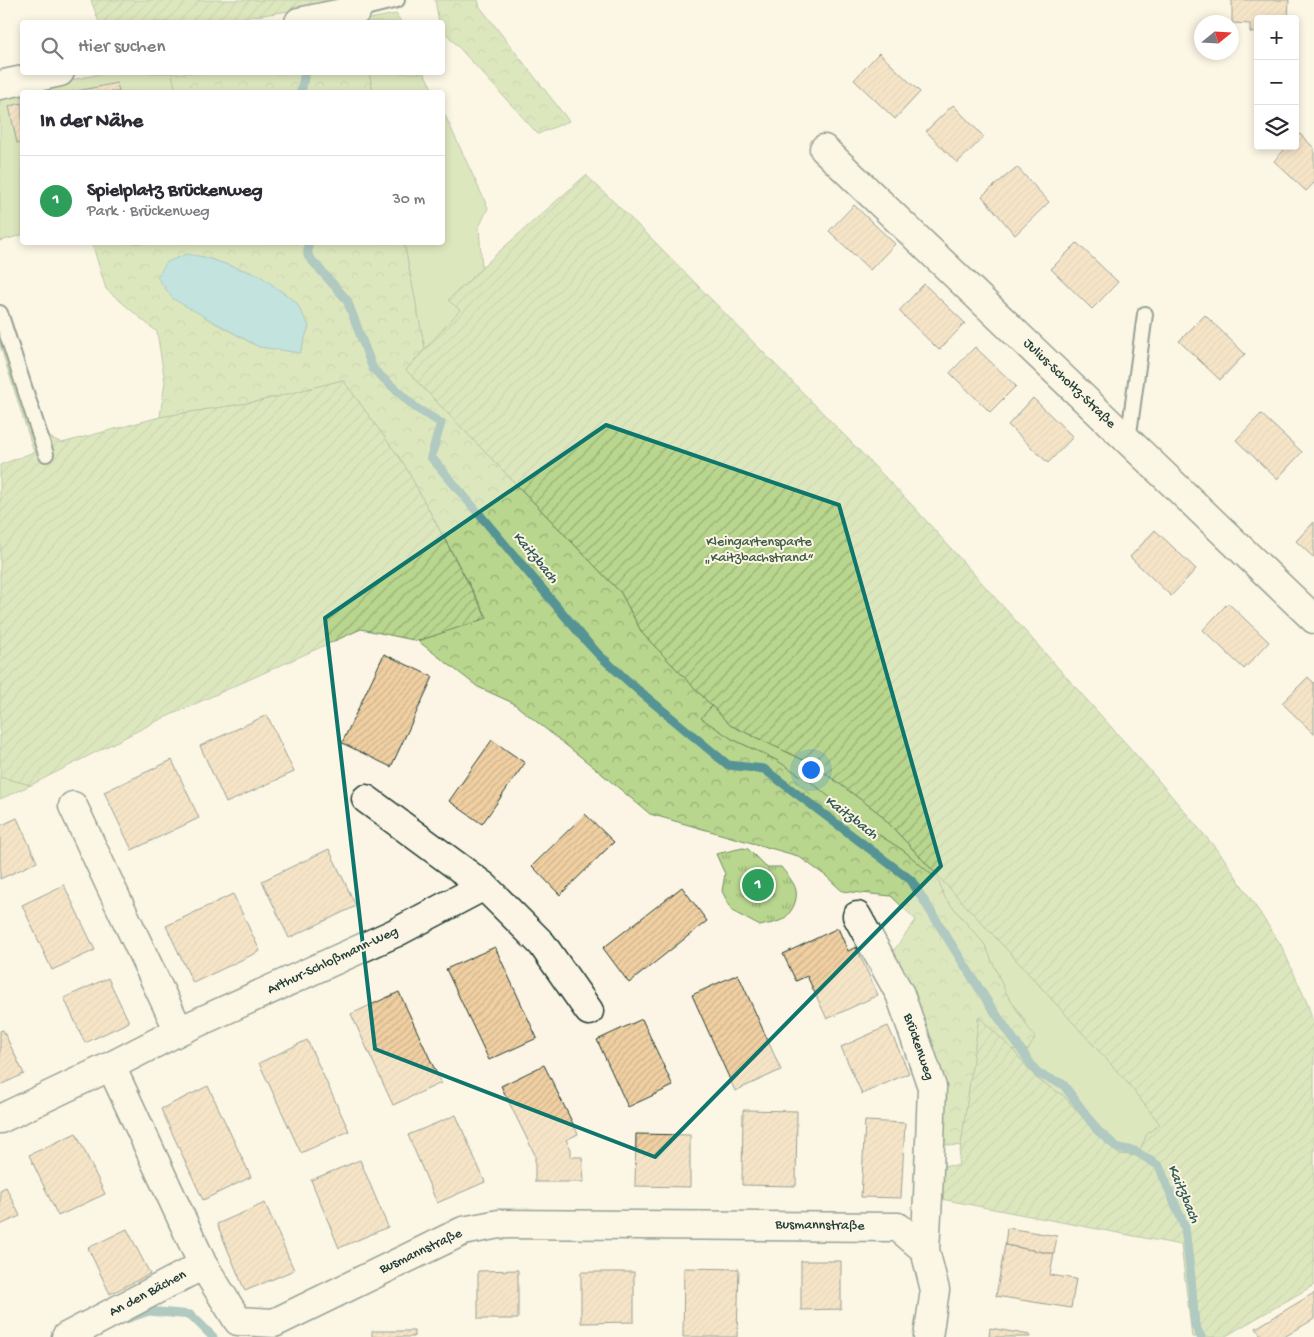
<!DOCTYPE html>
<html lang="de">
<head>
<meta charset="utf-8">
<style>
	:root { --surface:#fff; --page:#f2f2f3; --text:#2b2b33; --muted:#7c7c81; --line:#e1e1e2; --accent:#1f3d34 }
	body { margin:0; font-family:"Gochi Hand",sans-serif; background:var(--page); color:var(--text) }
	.controls { position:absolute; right:15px; top:15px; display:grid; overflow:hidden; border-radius:5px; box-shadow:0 2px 8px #0003 }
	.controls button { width:45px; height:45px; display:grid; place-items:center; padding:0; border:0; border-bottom:1px solid var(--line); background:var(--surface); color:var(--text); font:25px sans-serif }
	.compass { position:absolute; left:1194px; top:15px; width:45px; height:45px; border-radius:50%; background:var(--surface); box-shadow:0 2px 8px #0003; rotate:72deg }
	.you { position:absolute; left:810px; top:769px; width:18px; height:18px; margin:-12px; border:4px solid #fff; border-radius:50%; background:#1a73e8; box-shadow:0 0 0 8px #1a73e833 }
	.badge { display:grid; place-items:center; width:32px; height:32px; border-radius:50%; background:var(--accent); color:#fff; font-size:16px; font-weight:700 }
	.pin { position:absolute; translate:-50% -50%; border:2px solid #fff; box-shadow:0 1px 5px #0006 }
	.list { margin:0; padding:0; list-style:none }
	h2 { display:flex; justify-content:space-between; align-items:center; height:65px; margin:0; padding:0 20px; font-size:21px }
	h2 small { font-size:16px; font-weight:400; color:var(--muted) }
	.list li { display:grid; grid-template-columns:32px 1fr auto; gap:15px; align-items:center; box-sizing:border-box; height:90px; padding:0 20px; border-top:1px solid var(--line) }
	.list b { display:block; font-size:19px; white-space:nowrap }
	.list p { margin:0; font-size:16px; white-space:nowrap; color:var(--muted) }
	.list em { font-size:16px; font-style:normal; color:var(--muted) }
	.icon { flex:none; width:28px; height:28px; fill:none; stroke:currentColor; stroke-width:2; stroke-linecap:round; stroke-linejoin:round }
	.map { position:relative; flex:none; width:1314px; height:1337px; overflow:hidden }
	.search { position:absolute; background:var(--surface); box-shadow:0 2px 8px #0003; left:20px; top:20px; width:425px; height:55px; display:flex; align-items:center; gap:12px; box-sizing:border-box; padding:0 18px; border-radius:5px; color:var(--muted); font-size:19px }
	.panel { position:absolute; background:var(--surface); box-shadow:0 2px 8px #0003; left:20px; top:90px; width:425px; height:155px; border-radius:5px }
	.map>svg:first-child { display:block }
	.grass { fill:#b9d68e; stroke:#6c8a61 }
	.forest { fill:url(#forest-crowns); stroke:#6c8a61; fill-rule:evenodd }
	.park { fill:url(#park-tufts); stroke:#6c8a61 }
	.garden { fill:url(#garden-furrows); stroke:#6c8a61 }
	.water { fill:#7ccdd4; stroke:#579394 }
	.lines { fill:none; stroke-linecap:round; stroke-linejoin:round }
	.stream { stroke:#579394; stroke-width:9 }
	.building { fill:url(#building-hatch); stroke:#1f3d34 }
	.service-casing { stroke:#1f3d34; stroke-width:18 }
	.minor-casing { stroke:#1f3d34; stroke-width:31 }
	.service { stroke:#fcf5e5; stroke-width:14 }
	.minor { stroke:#fcf5e5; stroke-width:28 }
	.marked { fill:none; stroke:#0f766e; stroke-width:4; stroke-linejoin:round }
	.labels { text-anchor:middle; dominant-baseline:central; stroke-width:4; stroke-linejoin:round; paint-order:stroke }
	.street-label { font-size:14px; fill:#1f3d34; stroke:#fcf5e5 }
	.park-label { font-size:14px; fill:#3e5c46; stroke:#fcf5e5 }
	.water-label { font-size:15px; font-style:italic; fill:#325a54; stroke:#fcf5e5 }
</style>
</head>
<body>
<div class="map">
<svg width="1314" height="1337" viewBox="0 0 1314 1337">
	<defs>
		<pattern id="forest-crowns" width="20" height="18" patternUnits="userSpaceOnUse" patternTransform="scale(1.25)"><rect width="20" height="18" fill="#b9d68e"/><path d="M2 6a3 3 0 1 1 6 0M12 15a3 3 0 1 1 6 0" fill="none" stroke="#96af75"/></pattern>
		<pattern id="park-tufts" width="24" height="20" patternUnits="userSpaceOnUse" patternTransform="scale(1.25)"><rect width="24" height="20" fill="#b9d68e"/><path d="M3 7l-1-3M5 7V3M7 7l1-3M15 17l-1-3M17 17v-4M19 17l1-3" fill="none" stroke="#96af75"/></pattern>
		<pattern id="garden-furrows" width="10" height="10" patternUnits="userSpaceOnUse" patternTransform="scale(1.25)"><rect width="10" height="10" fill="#b9d68e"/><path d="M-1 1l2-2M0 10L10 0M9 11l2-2" fill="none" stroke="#96af75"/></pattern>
		<pattern id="building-hatch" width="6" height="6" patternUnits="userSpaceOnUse" patternTransform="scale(1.25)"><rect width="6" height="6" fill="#f0cfa2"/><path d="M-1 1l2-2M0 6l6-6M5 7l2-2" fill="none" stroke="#cdb38c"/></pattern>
	</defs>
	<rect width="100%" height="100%" fill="#fcf5e5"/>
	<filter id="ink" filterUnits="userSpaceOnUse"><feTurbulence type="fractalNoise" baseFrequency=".02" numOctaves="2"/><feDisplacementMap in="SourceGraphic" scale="10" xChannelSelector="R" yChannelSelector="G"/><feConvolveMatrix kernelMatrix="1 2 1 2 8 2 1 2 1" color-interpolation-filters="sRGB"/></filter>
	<g filter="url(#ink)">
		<path class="grass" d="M396,14L401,22H359V21Z
			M105,73H172L176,92H22V235L0,241V95Z
			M369,73H424L434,92H373Z
			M443,111L488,208L479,227L482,269L448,300L461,310L425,349L404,243L442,242Z
			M712,706L730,725L814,765L879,813L1009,952L1126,1081L1160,1124L1147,1134L1137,1156L1118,1154L1097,1134L1064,1096L1037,1079L1012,1049L1028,1050L1026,1022L1006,993L985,945L945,898L937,880L904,851L864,825L776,760L732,739L700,718Z
			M0,777L31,785L0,799Z
			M1181,1245H1191L1198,1323L1204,1337H1192Z"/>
		<path class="forest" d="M435,0H478L480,7L569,121L538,134L443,30L442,22H439Z
			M172,73H369L373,92H176Z
			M92,243H404L425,349L406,370L621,593L642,633L712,706L701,718L732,739L776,760L812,783L864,825L904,851L938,880L945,898L985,945L1006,993L1035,1038L1028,1050L1012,1049L979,1017L961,1146L937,1144L884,964L916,920L891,896L842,891L826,876L798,856L650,814L591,765L513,703L478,687L418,641L487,617L404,464L343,380L260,401L160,417L165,382L157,332L106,289ZM187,255L204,257L259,275L296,302L309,326L300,352L259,347L213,322Z"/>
		<path class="park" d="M743,848L748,849L766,867H781C791,880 801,888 794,905C792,910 787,917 782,920C775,923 767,924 760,926L732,911L722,891L725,874L716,854Z"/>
		<path class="garden" d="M91,0H333L325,6L213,22H99Z
			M586,175L650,237L815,405L911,504L1147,767L1223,857L1281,945L1308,1005L1314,1026V1285L1224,1337H1204L1198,1323L1190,1245H1181L936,1198L937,1165L958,1166L979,1017L1012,1049L1037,1079L1064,1096L1097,1134L1118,1154L1137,1156L1147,1134L1160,1124L1126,1081L1009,952L879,813L814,765L730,725L642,633L621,593L406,370L460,310L448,300L502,249Z
			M10,316L49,437L62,443L160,417L260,401L343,380L404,464L487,618L418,641L361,629L157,721L31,785L0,777V465L34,452L0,345V319Z"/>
		<path class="water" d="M187,254L204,257L259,275L296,302L309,326L300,353L259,347L173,299L157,277L167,262Z"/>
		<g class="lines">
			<path class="stream" d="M301,92L305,72
				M308,242V256L347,300L373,369L416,408L441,423L431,457L587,642L600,656L638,690L728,765L764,769L911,880L989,1004L1038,1074L1063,1084L1098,1131L1118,1148L1135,1151L1159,1166L1185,1228L1191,1277L1195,1325L1201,1337
				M126,1319L149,1311L191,1315L213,1337"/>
		</g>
		<path class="building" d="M1232,0H1289L1288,19H1258V33L1250,32V24L1232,23Z
			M879,53L920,92L895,119L854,80Z
			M117,83L119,92H72Z
			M22,103V142L17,143L9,106Z
			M953,105L984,137L957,163L926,131Z
			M1300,134L1314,148V183L1306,191L1274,161L1288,146H1295V139Z
			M1017,167L1049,202L1015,235L982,196Z
			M854,205L895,244L870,270L829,231Z
			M1077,243L1118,282L1092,309L1051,269Z
			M924,284L965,323L939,350L899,311Z
			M1205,315L1245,354L1220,380L1179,341Z
			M975,347L1016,386L990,412L950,373Z
			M1033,398L1073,437L1048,463L1008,425Z
			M1261,414L1302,452L1277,479L1236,440Z
			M1314,522V558L1296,541Z
			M1155,530L1196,569L1171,596L1130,557Z
			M1228,603L1269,642L1244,669L1203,630Z
			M384,654L433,677L391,767L342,743Z
			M1308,677L1314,683V734L1282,703Z
			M267,715L294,772L226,803L200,746Z
			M492,740L525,763L482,824L449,801Z
			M172,760L199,818L132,850L104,792Z
			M585,814L614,842L560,895L532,866Z
			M17,818L37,862L0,879V826Z
			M329,849L356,906L289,938L262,881Z
			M64,885L95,950L52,970L22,905Z
			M682,887L707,921L629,983L603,948Z
			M233,894L260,951L193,983L166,926Z
			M838,928L848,951L856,947L878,995L827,1019L807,976L796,981L783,954Z
			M495,947L537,1038L489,1060L446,969Z
			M738,974L781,1070L735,1091L692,995Z
			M108,978L129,1022L85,1043L64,998Z
			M399,992L441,1083L393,1105L351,1014Z
			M642,1019L673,1086L628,1107L597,1040Z
			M888,1026L909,1073L862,1094L841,1047Z
			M3,1030L24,1074L0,1085V1031Z
			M307,1040L349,1131L301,1153L259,1063Z
			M544,1065L578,1134L566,1140L571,1149V1157H582L584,1182H535V1155L501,1086Z
			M208,1086L251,1177L203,1200L161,1109Z
			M743,1110L797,1111L796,1186L742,1185Z
			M456,1115L485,1182L437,1203L408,1135Z
			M865,1121L905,1123L901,1198L861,1197Z
			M76,1133L105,1194L58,1216L29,1155Z
			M636,1134L690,1135V1187L635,1186Z
			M360,1160L388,1227L339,1248L311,1180Z
			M6,1187L20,1216L0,1225V1190Z
			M265,1203L294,1270L245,1291L217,1224Z
			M1007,1228L1057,1236L1054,1254L1005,1245Z
			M127,1229L150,1274L110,1294L88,1248Z
			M1005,1245L1054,1254L1050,1275L1076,1279L1071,1308L996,1296Z
			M801,1261H841V1309L801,1310Z
			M684,1268L739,1269L737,1337H683Z
			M518,1270V1319H478V1271Z
			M581,1272H634V1322L581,1323Z
			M1314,1293V1319L1284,1337H1262L1256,1328Z
			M990,1328L1030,1335V1337H989Z
			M372,1331H414V1337H372Z"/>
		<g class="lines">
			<defs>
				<path id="service" d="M357,10L397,0
					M0,313L46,454
					M1128,441L1145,314"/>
				<path id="minor" d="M299,22L357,10
					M0,85L60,72
					M824,149L1314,619
					M366,799L484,886L542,944L589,1011
					M73,806L109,883L179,1031
					M857,916L900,994L932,1087L928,1197L925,1250
					M111,1066L203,1265L238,1321L274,1323L463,1231L499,1224L898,1227L925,1250L935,1290L928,1337
					M0,1119L111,1066L179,1031L395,933L484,886
					M66,1337L203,1265"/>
			</defs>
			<use href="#service" class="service-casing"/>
			<use href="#minor" class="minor-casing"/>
			<use href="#service" class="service"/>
			<use href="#minor" class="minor"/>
		</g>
	</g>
	<path d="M0 0H1314V1337H0ZM606,425L839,505L941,866L655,1157L375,1049L325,618Z" fill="#fcf5e5" fill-opacity=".55" fill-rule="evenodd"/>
	<path class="marked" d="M606,425L839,505L941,866L655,1157L375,1049L325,618Z"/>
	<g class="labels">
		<g class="street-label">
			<text transform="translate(1069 384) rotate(44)">Julius-Scholtz-Straße</text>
			<text transform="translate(333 961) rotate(-25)">Arthur-Schloßmann-Weg</text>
			<text transform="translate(918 1047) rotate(71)">Brückenweg</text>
			<text transform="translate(820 1226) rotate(1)">Busmannstraße</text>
			<text transform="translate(421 1252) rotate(-25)">Busmannstraße</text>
			<text transform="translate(148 1294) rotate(-28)">An den Bächen</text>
		</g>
		<g class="park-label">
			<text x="759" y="542">Kleingartensparte<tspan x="759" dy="16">„Kaitzbachstrand“</tspan></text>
		</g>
		<g class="water-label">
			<text transform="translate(535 558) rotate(50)">Kaitzbach</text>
			<text transform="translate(851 818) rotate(37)">Kaitzbach</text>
			<text transform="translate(1183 1194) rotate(67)">Kaitzbach</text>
		</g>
	</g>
</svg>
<div class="controls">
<button>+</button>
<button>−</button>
<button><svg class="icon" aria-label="layers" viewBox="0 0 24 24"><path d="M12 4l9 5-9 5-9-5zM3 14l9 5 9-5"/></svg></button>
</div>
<svg class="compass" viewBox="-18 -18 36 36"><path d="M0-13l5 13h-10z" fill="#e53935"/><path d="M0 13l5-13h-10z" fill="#7c7c81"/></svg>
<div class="you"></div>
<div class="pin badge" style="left:758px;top:885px;background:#2e9e5b">1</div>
<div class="search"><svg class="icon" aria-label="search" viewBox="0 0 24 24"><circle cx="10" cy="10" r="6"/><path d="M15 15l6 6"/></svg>Hier suchen</div>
<section class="panel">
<h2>In der Nähe<small></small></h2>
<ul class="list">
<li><span class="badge" style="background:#2e9e5b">1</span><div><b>Spielplatz Brückenweg</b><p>Park · Brückenweg</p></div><em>30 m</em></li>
</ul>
</section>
</div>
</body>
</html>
